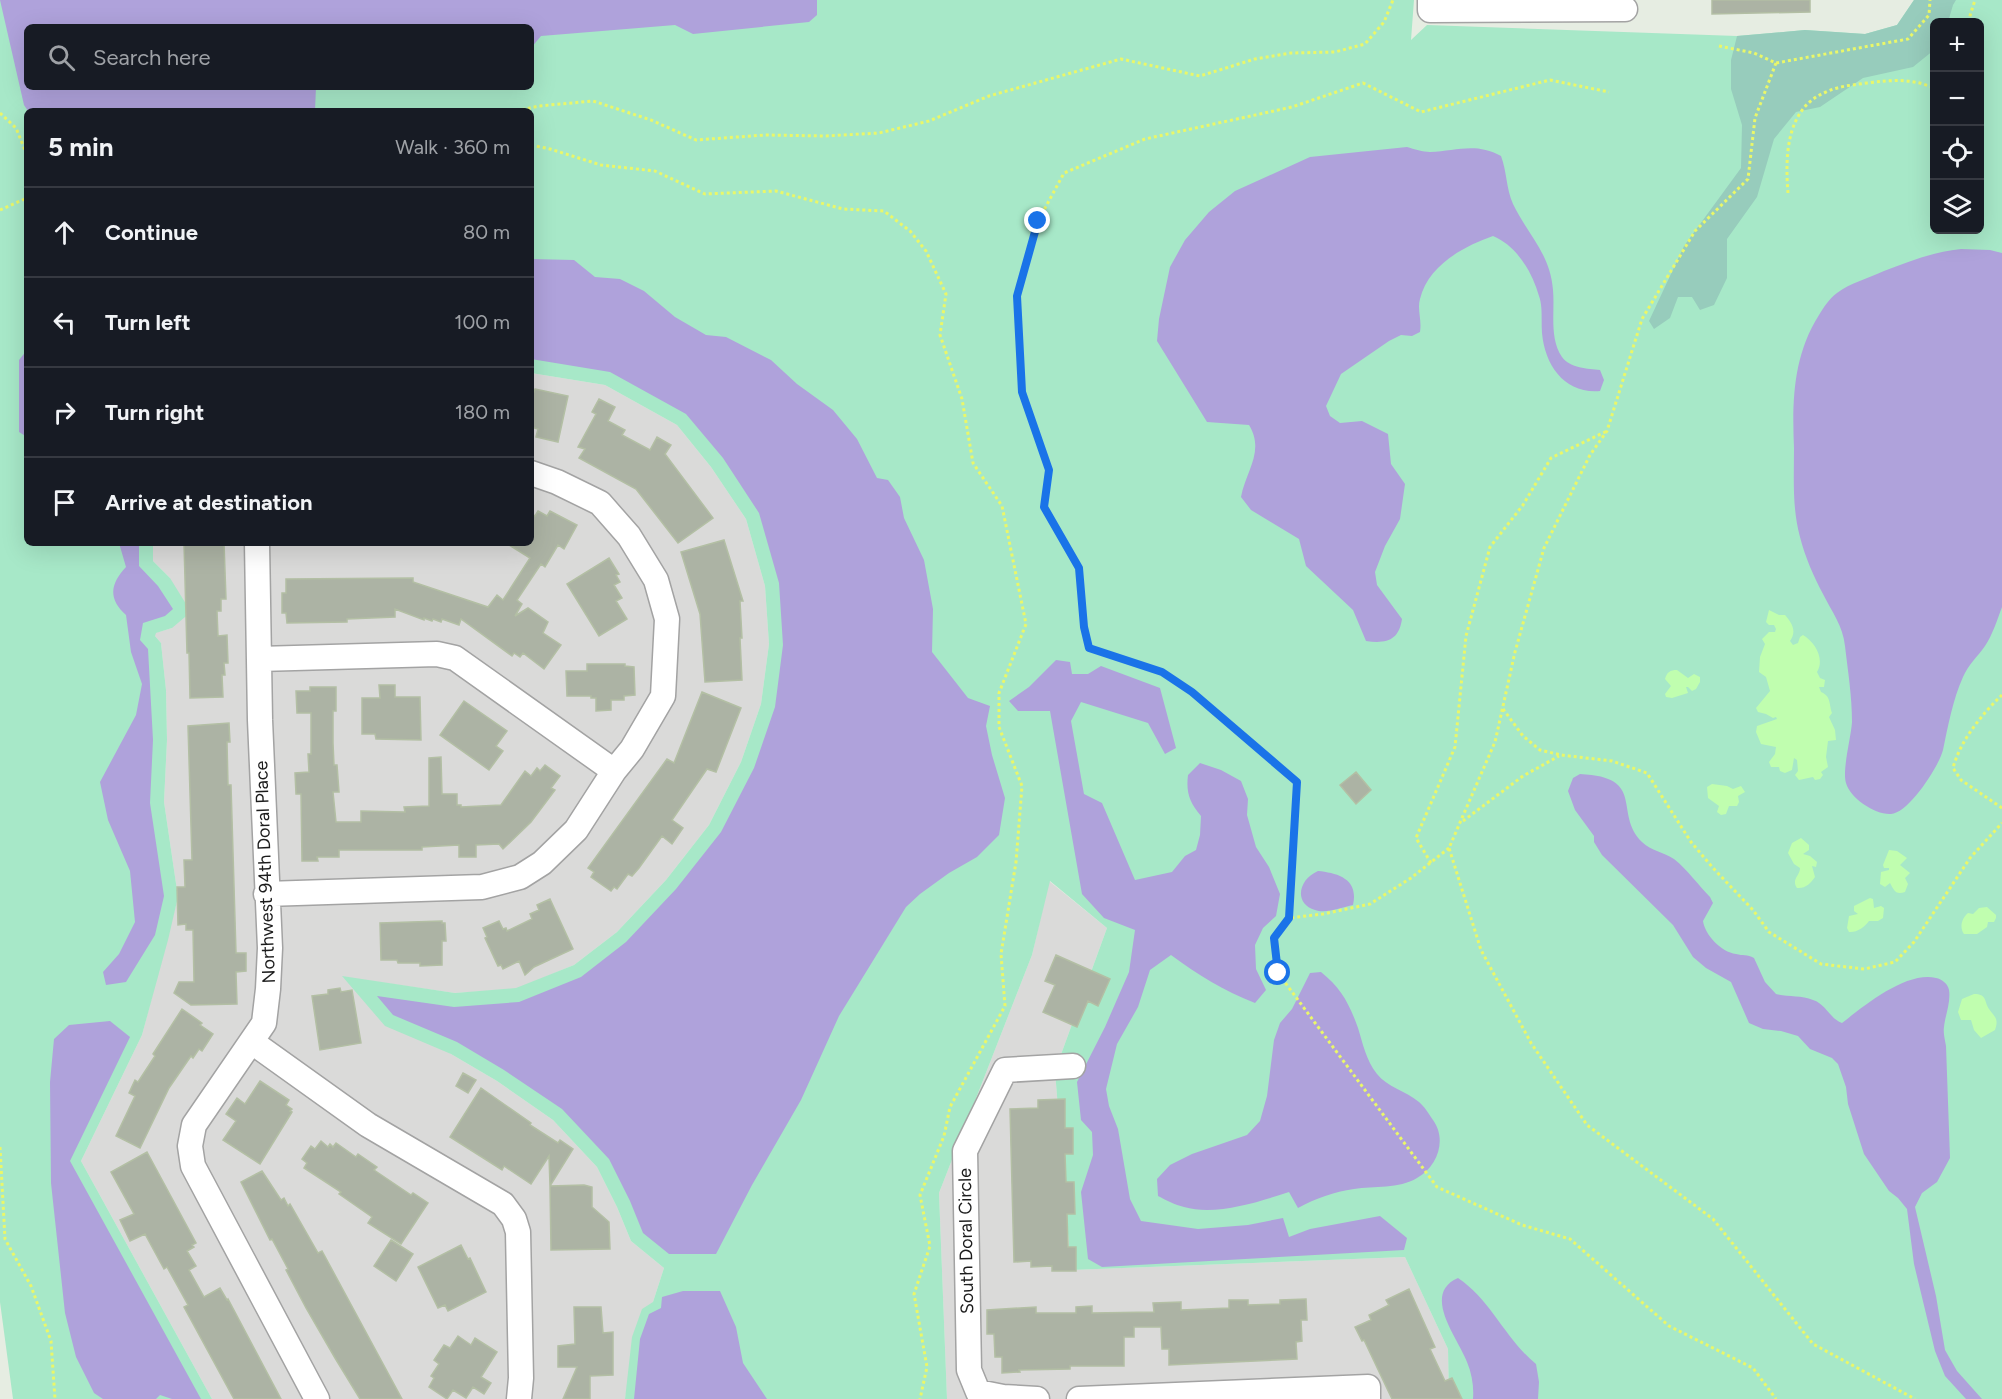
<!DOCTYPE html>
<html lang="en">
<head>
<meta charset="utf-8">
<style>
	:root { --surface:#171b24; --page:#242831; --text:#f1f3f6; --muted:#9ea1a6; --line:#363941 }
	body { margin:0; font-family:Figtree,sans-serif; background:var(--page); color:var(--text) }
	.controls { position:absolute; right:18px; top:18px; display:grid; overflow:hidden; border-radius:9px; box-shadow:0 6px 24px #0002 }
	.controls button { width:54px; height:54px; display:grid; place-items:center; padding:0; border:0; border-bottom:2px solid var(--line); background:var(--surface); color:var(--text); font:30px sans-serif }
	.stop { position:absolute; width:18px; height:18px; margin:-14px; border:4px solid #1a73e8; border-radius:50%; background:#fff }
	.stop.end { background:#1a73e8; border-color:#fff; box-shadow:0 2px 6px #0008 }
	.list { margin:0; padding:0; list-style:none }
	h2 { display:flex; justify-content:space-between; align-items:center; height:78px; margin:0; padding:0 24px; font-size:26px }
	h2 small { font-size:20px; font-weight:400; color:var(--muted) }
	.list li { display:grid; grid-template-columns:39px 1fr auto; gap:18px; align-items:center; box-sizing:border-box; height:90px; padding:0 24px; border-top:2px solid var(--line) }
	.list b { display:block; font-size:22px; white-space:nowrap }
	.list em { font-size:20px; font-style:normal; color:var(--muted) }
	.icon { flex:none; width:33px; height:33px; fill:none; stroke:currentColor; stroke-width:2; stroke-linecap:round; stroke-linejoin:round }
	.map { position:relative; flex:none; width:2002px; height:1399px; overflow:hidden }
	.search { position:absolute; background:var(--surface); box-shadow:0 6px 24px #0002; left:24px; top:24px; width:510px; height:66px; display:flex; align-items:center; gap:15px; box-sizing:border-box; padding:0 21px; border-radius:9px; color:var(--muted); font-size:22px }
	.panel { position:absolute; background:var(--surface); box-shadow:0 6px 24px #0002; left:24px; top:108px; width:510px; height:438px; border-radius:9px }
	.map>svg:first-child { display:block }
	.residential { fill:#dadad9 }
	.grass { fill:#a7e8c8; fill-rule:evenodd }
	.forest { fill:#97ccbc }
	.sand { fill:#c0feaf }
	.water { fill:#afa2db }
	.building { fill:#acb3a4; stroke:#b3bfa4; stroke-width:1.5 }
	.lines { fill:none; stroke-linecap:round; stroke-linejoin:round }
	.minor-casing { stroke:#a3a3a3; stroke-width:27 }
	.path { stroke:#eaf769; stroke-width:3; stroke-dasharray:3 3; stroke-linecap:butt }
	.minor { stroke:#fff; stroke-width:24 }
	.route { stroke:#1a73e8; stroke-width:8 }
	.labels { text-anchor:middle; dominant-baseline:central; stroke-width:5; stroke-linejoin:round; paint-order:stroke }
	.street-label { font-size:18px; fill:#1c1c1c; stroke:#fff }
</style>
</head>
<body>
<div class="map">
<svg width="2002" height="1399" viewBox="0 0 2002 1399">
	<rect width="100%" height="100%" fill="#e6ede2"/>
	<path class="residential" d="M531,373L605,385L677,425L711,467L746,519L765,586L769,644L761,704L741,762L709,825L666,880L617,932L574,965L516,989L455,993L343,977L451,1054L497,1081L553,1120L597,1167L617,1207L631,1241L664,1268L629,1376L625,1399H212L81,1161L142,1035L178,897L164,802L167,740L166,690L161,643L155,636V633L172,628L170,578L153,561V543H531Z
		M1049,881L1107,928L1055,1071L1071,1270L1405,1257L1448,1349L1449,1399H947L939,1193L1032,955Z"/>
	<path class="grass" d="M0,0H1414L1411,40L1427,25L1737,36L1805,30L1865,34L1897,25L1914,0H2002V1399H1449L1448,1349L1405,1257L1071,1270L1055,1071L1107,928L1050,881L1032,955L939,1193L947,1399H625L632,1337L642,1309L653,1302L664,1268L631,1241L617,1207L597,1167L553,1120L497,1081L451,1054L385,1026L342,976L455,993L516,988L574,965L617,932L666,880L709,825L741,762L761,704L769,644L765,586L746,519L711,467L677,425L605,385L531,373V111H27V543H153V561L170,578L191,612L172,628L156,633L155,636L161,643L166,690L167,740L164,802L178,897L168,940L142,1035L81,1161L212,1399H13L0,1302ZM1934,22H1980V230H1934ZM27,27H531V87H27Z"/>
	<path class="forest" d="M1914,0H1956L1953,5L1948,22H1934V50L1913,67L1863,78L1820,107L1796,112L1774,139L1757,197L1727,239V278L1714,305L1700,310L1692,297H1678L1670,318L1654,329L1649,321L1684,246L1741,168L1742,125L1731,89V60L1737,36L1805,30L1865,34L1897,25Z"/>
	<path class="sand" d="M1769,610L1779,615H1785C1792,623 1797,631 1790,641L1793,645L1798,643L1800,637L1803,635C1815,642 1825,659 1817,672L1820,678L1825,680L1824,687H1819L1821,692C1831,696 1829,704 1832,713L1829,717L1835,730L1836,740L1828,741L1826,757L1828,767L1821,772L1823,775L1820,779L1815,780L1813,777L1799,780L1795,775L1798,771L1797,760L1794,758L1792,770L1785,773L1780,771L1779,767H1771L1769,762L1775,754L1776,747L1761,744L1756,732L1757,726L1777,719L1776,717L1773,718L1766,714L1758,712L1756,708L1770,691L1766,677L1759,672L1760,657L1765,644L1762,639L1769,632H1775L1776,629L1774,625H1769L1766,622Z
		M1677,670L1688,678L1694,674L1700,677V682L1696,689L1692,691L1688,687H1686L1688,693L1672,698L1666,697L1665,694L1671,686L1665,679C1667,672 1670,670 1677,670Z
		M1712,784L1727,786L1733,789L1741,786L1745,792L1738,796L1739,802L1737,806H1729L1726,814L1721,815L1717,812L1719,806L1708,798L1707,787Z
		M1801,838L1809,845V850L1803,854L1810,856L1817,862L1816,867L1812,866L1815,877C1811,883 1805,889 1797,888C1791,879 1800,876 1800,868L1794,864L1788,853L1792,843Z
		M1889,850L1897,851L1907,858L1900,865L1910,873L1905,878L1908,884L1905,892C1895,895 1894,890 1890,883L1885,887L1880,884L1881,872L1889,870V868H1884L1883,865Z
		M1870,898L1873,899L1874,908L1881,906L1884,908L1883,918L1878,921H1869C1865,927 1856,933 1849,932L1847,928L1849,916L1858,914L1854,911V906Z
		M1987,907L1996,915V918L1994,922H1988L1987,927L1977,934H1964C1959,927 1962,918 1968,913L1973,914L1979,908Z
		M1974,994C1987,994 1984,1001 1989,1009C1995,1017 1999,1019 1995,1030L1981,1038L1974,1030L1971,1020H1961L1958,1012L1962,999Z"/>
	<path class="water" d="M0,0H817V15L809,22L693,34L675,25L541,36L531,48V27H27V87H316L315,111H28L24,105Z
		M1407,147C1414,149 1423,152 1430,152C1456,151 1476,142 1501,156C1507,172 1506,188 1513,204C1528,235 1550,253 1553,290C1555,312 1549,338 1562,357C1570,368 1588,369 1600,370L1604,380L1600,391C1565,394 1545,366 1542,333C1541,321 1543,307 1539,296C1532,272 1517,246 1493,236C1462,247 1428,266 1420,299C1417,309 1422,320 1420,332L1412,336L1401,335L1389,341L1341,374L1326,406L1330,416L1340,423L1362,421L1388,434L1391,464L1405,484L1400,519L1385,546L1375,572L1377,585L1402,619C1399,640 1387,644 1366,641L1353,610L1306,566L1299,539L1251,510L1241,497C1246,471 1265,451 1249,425L1207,422L1157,341L1159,319L1170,267L1185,240L1209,212L1235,191L1310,157Z
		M1961,249L1990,250L2002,253V607C1997,620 1993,634 1985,646C1978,656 1968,665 1963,677C1953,699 1948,726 1943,750C1939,766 1909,813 1891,814C1875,815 1850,798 1846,783C1842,770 1851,738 1852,722C1852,696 1848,672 1845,646C1843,626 1832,612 1823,594C1814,577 1805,557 1800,537C1792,508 1794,477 1794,448C1792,401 1793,356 1819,315C1824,307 1829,299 1837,293C1850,283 1869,278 1884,271C1910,261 1933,252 1961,249Z
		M531,259L574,260L595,277L620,279L644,291L675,317L706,335L726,337L771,360L797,384L833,410L857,439L877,478L888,480L900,497L904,518L924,560L933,609L932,652L968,698L990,706L986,726L992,755L1005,798L999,835L977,857L949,873L920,894L906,907L839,1016L801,1100L752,1185L716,1254H669L643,1233L630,1201L609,1159L562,1109L504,1070L457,1042L393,1015L377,996L454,1007L519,1002L581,977L626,942L676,889L721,832L754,768L775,707L783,645L779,583L759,513L723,458L686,414L610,372L531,359Z
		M27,350V437L19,432V360Z
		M119,543H139V566L158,586L173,609L165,616L143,623L140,640L148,649L153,740L150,803L164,896L155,935L126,982L106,985L103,972L119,954L135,922L130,871L108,820L100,782L136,715L142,684L131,652L126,615C108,599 110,584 126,567Z
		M1056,660L1070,662L1072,674H1088L1101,666L1160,688L1176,748L1165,754L1148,723L1081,702L1071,721L1084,794L1102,803L1135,880L1172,872L1185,856L1196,850L1200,835L1201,816C1189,802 1186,792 1188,775L1200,763L1221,770L1241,781L1248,799L1247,815L1256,847L1269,867L1280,894L1276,916L1263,928L1255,945L1256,969L1266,990L1255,1003C1224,991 1198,975 1171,955L1150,970L1138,1007L1117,1044L1106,1089L1109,1106L1118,1129L1130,1199L1141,1221L1198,1229L1248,1225L1283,1218L1289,1237L1310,1229L1380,1216L1407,1238L1404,1250L1102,1267L1088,1259L1081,1192L1093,1155L1092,1132L1081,1120L1077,1082L1105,1027L1129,972L1135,930L1104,918L1082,894L1050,711H1018L1009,701L1029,687Z
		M1580,774C1647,777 1613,813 1642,842C1651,851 1664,852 1674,859C1688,870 1698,885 1710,897L1713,903L1703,921C1705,935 1721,952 1736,954C1743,956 1747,954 1754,958L1765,982L1776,994C1788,997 1801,995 1813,1000C1826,1004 1830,1019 1842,1023C1864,1006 1906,971 1936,978C1942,979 1948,984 1949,990C1951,1002 1945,1016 1944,1027C1943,1033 1945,1040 1946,1046L1950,1158L1937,1182L1922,1193L1915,1207L1936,1296L1945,1350L1957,1371L1982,1399H1966L1945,1376L1935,1351L1914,1264L1907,1209L1898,1198L1889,1191L1864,1154L1848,1104L1846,1087L1838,1064L1832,1058L1810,1049L1798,1036L1781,1031L1763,1029L1749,1023L1731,982L1706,968L1693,957L1673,925L1602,855L1594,842V836L1575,810L1568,791L1573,778Z
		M1318,871C1338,873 1359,879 1353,905C1342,907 1326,914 1315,910C1293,903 1299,879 1318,871Z
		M1321,972C1341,988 1349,1003 1358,1028C1363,1044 1366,1060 1377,1074C1387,1087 1406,1091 1419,1102C1424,1106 1429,1114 1433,1120C1447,1139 1438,1167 1417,1178C1399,1189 1374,1186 1354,1189C1334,1192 1316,1198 1298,1208L1289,1192C1258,1202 1216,1216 1184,1207C1175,1205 1166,1200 1158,1196L1157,1179L1170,1165L1192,1154L1247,1135L1260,1121L1267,1096L1274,1040L1280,1023L1292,1009L1310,973Z
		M110,1021L130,1037L70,1161L201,1399H172L160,1395L156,1399H103L94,1393L76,1357L65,1313L51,1183L50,1082L54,1039L69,1025Z
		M1458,1278C1491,1300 1506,1340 1536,1364L1539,1382L1538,1399H1473C1474,1387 1472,1374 1467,1362C1458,1338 1421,1294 1458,1278Z
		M683,1291H720L736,1327L743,1363L767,1399H634L640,1339L649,1314L661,1308L662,1297Z"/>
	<path class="building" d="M1712,0H1810V12L1712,14Z
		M535,389L568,396L558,442L536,437L538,429L531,427V399Z
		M599,399L615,407L608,421L625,430L622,435L650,450L657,437L671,445L665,454L713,518L678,543L636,489L579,458L585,449L578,447L596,414L592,412Z
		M538,511L547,516L550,511L577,525L564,549L558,545L545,567L541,564L517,600L522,604L515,616L528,608L548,622L543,633L561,645L544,669L523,653L520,657L514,653L512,656L461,619L459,625L442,619L441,622L433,619L432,621L424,618V620L395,609V617L347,619V622L287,623L286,613H282V593H286V579L413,578V582L488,607L497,595L503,600L530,558L506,543H531V513L535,516Z
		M724,540L743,601H740L742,638H740L742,680L705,682L700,614L681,552Z
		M184,543H224L226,599H221V611H217L218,636L227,635L228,663H224L225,675H222L223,697L190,698L189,653H187Z
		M609,558L619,574L616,575L620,582L614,585L622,598L616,601L627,619L599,636L567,584Z
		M587,664H625V666L634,667L635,695L624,696V700H611V710L596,711V698H591V696H567L566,671H587Z
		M379,685H395V697H420L421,740L376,739L375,734H362V698H380Z
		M310,687H336V711H333V743L334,765H337L339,792H333L336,822H361V811L405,812L404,807L429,806V758L441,757L442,794H457V805H461V807L501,805L525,771L531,776L537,768L540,771L545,765L560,776L551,788L555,790L531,822L503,849L499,844L476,845V857H459V845L422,847V850H339V857H317L318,861H302L301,794H296L295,773L309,772L308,754H311V713H297L296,691H310Z
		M702,692L741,708L716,772L707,769L672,820L683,828L672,844L662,836L639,868L632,876L628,874L617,889L614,887L611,891L591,877L594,872L588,868L667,759L674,763Z
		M464,701L507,731L496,746L503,751L489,770L440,735Z
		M229,723L230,742H227L228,785H231L236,953H246V971L236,972L237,1004L191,1005L174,993L179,982H194L193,930H186V924L178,925L177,887H185L184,860H192L188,726Z
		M1356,772L1371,790L1356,804L1340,785Z
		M550,899L573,949L534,967L525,975L519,961L503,969L501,965L498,966L485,938L487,937L483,928L499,921L503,929L506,928L507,931L532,919L530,914L539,910L537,905Z
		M442,921V923H445L446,941H442V965L420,966V963H398L397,960H381L380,923Z
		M1056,955L1110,979L1098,1006L1088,1001L1077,1027L1043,1012L1055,985L1045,981Z
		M340,988L341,992L352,990L361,1043L320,1050L312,996L328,994V990Z
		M182,1009L202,1023L200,1025L213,1034L202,1051L199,1049L193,1058L191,1056L169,1088L140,1148L116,1136L135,1096L129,1093L135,1080L138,1082L155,1056L153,1054Z
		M463,1073L476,1080L468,1093L456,1086Z
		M260,1081L289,1100L286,1105L292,1109L290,1111L292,1112L260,1164L223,1140L236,1121L226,1114L237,1098L245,1104Z
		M481,1088L531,1123L530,1125L558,1143L560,1140L573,1149L550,1186L549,1156L531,1184L504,1166L502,1170L450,1137Z
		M1065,1099V1128H1073V1154H1065L1066,1182H1074L1075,1214H1067L1068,1247H1076V1271H1052V1266L1031,1267V1261L1014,1262L1010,1109L1038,1108V1100Z
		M321,1141L328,1147L330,1144L333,1147L336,1143L356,1157L358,1154L377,1167L374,1170L411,1195L413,1193L428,1203L401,1244L368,1223L372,1217L339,1194L341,1192L304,1168L307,1163L302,1159L311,1146L315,1149Z
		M147,1152L196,1243L192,1245L194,1247L187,1251L196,1266L189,1270L204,1297L220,1288L227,1300L228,1299L281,1399H234L184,1307L188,1305L167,1267L164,1269L145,1234L130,1241L120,1220L134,1214L111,1172Z
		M262,1171L281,1200L284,1198L288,1206L290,1204L318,1253L322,1251L402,1399H360L335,1358L306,1308L286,1270L288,1269L272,1239L270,1240L241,1182Z
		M584,1185L592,1187V1207L609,1222L610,1249L551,1250L550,1186Z
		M391,1240L413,1254L396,1281L374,1266Z
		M461,1245L468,1259L470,1258L486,1292L448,1311L445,1305L438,1308L418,1267Z
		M1409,1289L1435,1347L1430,1349L1445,1381L1452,1378L1462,1399H1392L1364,1340L1362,1341L1355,1327L1371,1320L1369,1315L1389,1305L1386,1300Z
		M1306,1299L1307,1320H1301L1302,1341L1296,1342L1297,1359L1169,1365V1349H1162L1161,1327H1134V1337H1124V1366H1070V1369L1019,1370L1020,1372L1002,1373V1357H995L994,1334H987V1310L1036,1307V1313H1076V1307L1092,1306V1313L1154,1312L1153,1303L1181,1302V1310L1229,1308V1300H1248V1305L1280,1304V1300Z
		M574,1307H601L603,1333L613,1332V1375L590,1376V1399H563L577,1367H558V1346L575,1344Z
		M458,1336L471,1345L475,1338L497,1352L481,1377L491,1383L484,1394L473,1387L466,1398L453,1390L447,1399L429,1387L434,1378L431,1376L439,1364L434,1360L444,1345L450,1348Z"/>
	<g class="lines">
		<defs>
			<path id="minor" d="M1430,0V10L1625,9
				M257,543L260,720L270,948L268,989L264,1023L194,1125L190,1146L193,1166L317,1399
				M259,659L437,654L455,658L614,771
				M266,894L482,887L520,877L542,863L576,830L614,771L632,749L663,696L667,619L656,580L629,536L600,503L557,482L531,473
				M252,1042L368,1125L503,1204L514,1219L518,1232L521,1378L519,1399
				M1037,1399L1003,1397L978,1392L969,1370L965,1151L1005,1070L1073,1066
				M1079,1399L1368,1387V1399"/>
		</defs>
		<use href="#minor" class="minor-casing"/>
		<path class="path" d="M1968,22L1975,0
			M1719,46L1754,53L1776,63L1908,39L1929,15L1930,0
			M1776,63L1755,118L1748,179L1695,231L1642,319L1607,431L1590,455L1544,548L1515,652L1495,742L1449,848L1481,950L1531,1043L1587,1125L1713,1219L1813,1344L1915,1399
			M516,111L539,106L593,101L651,120L696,140L765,135L825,136L879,133L929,121L989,96L1121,59L1200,76L1255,59L1291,53L1335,52L1365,44L1384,22L1393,0
			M0,113L16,128L27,155
			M531,145L550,149L601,165L655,171L705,194L776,191L843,209L884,211L910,231L926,251L946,294L940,335L962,399L973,463L1002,506L1026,624L999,693V727L1022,786L1016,862L1001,954L1005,1006L950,1107L944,1136L920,1195L930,1246L914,1294L927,1367L920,1399
			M1788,193C1785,156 1786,108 1826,92C1839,86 1853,85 1867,83C1892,80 1911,78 1934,88
			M0,210L27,198
			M2002,695C1982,714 1960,741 1953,768L1961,780L2002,808
			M1503,709L1523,736L1540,750L1561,755L1612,761L1647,773L1691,842L1713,868L1753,910L1769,932L1821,964L1864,969L1895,962L1914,942L1970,858L2002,823
			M1463,821L1523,776L1559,756
			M1449,848L1411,878L1370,904L1323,914L1289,918L1274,938L1278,973L1437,1187L1522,1225L1570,1239L1669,1326L1753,1368L1776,1399
			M1431,863L1416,838L1455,747L1466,636L1490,547L1523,505L1551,458L1607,431
			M1289,918L1297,782L1192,692L1162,672L1089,648L1084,627L1079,568L1044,507L1049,469L1022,392L1017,295L1038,221L1064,173L1145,139L1292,107L1363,83L1421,112L1550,80L1609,92
			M0,1147L5,1239L31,1286L51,1341L55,1399"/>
		<use href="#minor" class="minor"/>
	</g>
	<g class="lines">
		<path class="route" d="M1038,221L1017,296L1022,392L1049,470L1044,507L1079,568L1084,627L1089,648L1162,672L1192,692L1297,782L1289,918L1274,938L1278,973"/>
	</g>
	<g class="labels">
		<g class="street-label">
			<text transform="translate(265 872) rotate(-92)">Northwest 94th Doral Place</text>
			<text transform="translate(966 1241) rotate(-91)">South Doral Circle</text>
		</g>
	</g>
</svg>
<div class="controls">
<button>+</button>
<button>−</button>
<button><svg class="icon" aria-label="locate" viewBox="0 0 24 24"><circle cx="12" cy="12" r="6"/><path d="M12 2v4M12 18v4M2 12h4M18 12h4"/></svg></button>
<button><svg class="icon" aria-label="layers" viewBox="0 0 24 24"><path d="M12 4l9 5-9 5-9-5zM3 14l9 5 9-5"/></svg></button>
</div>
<div class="stop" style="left:1278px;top:973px"></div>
<div class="stop end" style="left:1038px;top:221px"></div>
<div class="search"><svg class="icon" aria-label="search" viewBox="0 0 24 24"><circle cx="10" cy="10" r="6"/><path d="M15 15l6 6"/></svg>Search here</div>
<section class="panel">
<h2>5 min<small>Walk · 360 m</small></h2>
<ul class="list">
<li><svg class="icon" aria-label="ahead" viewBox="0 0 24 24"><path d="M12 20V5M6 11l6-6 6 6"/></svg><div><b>Continue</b></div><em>80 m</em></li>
<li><svg class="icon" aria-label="left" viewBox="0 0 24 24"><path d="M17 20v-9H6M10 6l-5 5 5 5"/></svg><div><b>Turn left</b></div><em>100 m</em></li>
<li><svg class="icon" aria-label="right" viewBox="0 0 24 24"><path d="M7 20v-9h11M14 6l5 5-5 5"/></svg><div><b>Turn right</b></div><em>180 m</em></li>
<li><svg class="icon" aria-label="arrive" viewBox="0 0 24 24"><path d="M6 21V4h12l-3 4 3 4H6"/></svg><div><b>Arrive at destination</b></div></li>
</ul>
</section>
</div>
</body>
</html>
